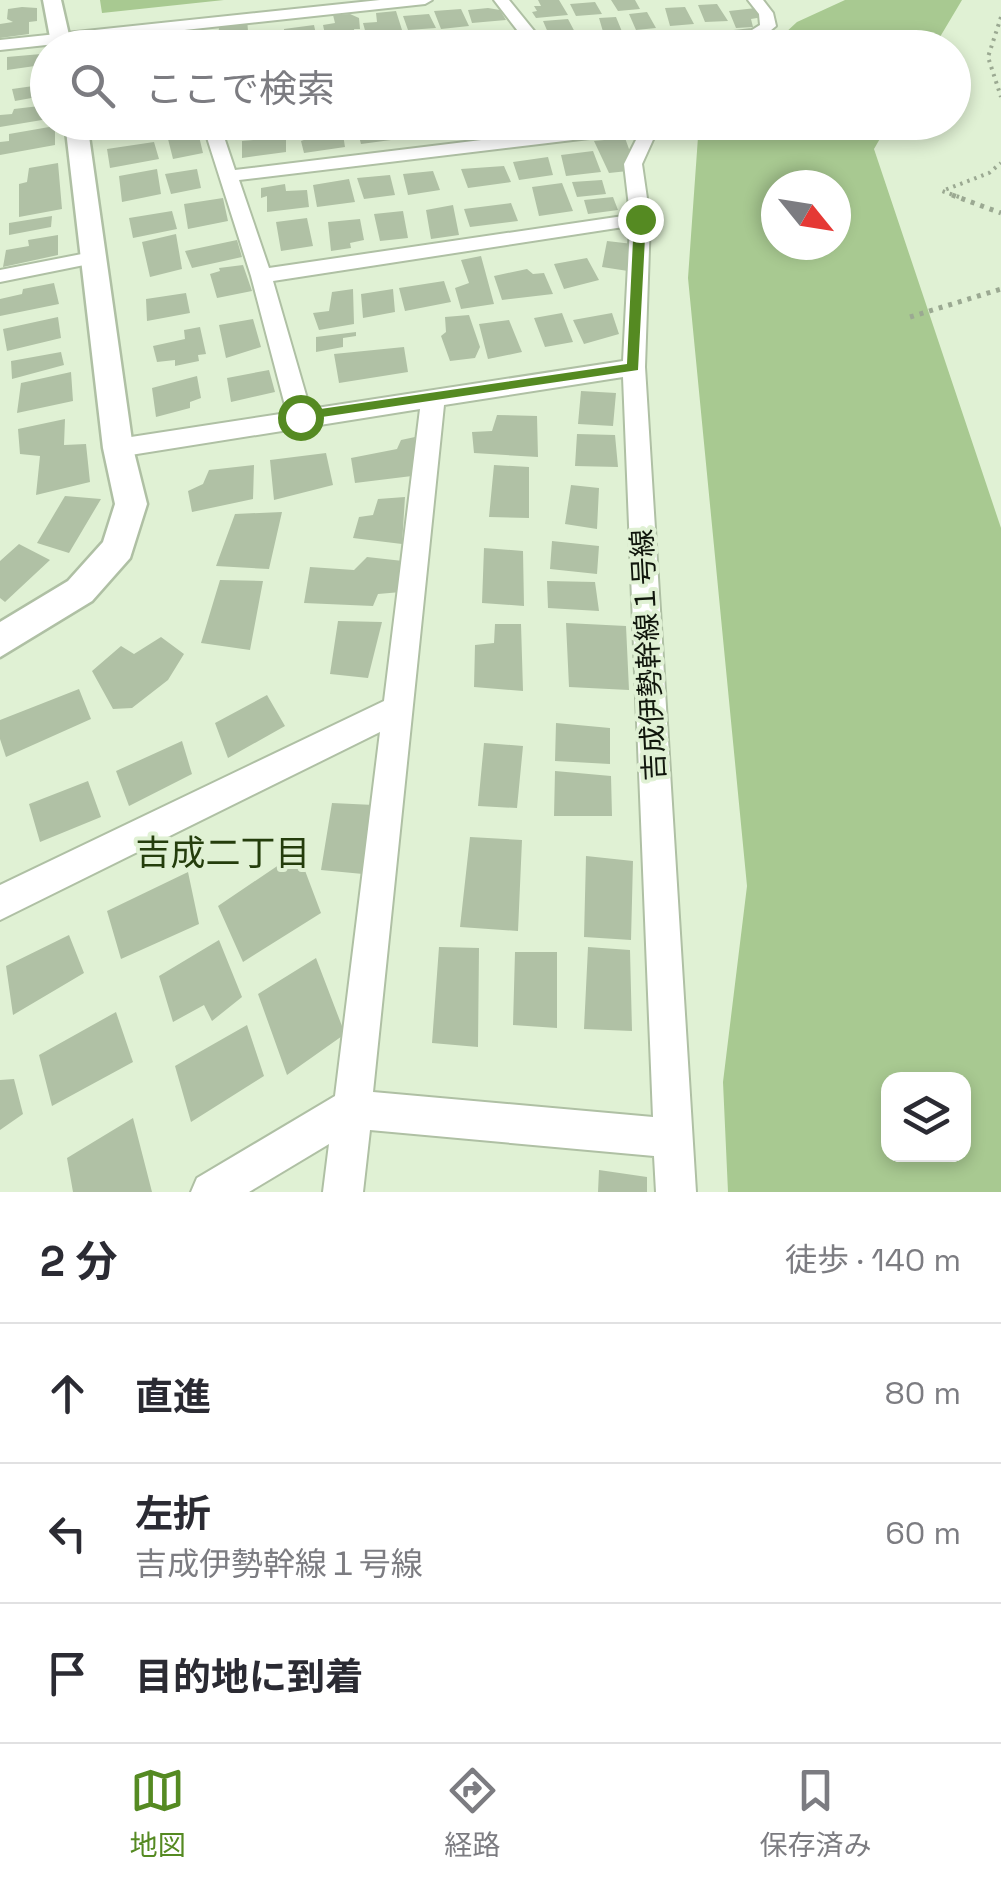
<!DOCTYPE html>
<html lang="ja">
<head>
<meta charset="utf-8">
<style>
	:root { --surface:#fff; --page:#f7f7f7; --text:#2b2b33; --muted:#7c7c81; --line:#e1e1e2; --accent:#558a22 }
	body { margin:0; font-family:"Space Grotesk","Noto Sans JP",sans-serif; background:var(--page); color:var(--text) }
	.controls { position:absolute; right:30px; bottom:30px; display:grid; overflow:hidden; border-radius:20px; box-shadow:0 5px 15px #0003 }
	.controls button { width:90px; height:90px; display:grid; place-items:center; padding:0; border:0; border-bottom:2px solid var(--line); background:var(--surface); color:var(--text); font:50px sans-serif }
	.compass { position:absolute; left:761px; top:170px; width:90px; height:90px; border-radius:50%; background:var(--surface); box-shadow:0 5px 15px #0003; rotate:120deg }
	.stop { position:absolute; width:30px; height:30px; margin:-22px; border:8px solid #558a22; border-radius:50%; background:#fff }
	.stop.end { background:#558a22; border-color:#fff; box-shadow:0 2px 10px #0008 }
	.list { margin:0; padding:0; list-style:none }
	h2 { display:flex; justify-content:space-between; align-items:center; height:130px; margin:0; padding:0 40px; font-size:42px }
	h2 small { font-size:32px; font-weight:400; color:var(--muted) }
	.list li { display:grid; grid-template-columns:65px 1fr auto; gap:30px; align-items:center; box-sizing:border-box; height:140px; padding:0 40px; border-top:2px solid var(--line) }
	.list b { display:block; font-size:38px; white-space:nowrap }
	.list p { margin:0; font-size:32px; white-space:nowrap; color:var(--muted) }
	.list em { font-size:32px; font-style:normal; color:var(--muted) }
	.icon { flex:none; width:55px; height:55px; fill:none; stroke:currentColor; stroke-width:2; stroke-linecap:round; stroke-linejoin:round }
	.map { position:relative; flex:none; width:1001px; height:1192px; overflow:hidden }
	.search { position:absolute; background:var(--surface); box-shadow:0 5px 15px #0003; left:30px; right:30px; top:30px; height:110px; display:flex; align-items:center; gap:25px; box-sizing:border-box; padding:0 35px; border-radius:55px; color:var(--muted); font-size:38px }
	.sheet { height:550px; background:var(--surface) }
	nav { display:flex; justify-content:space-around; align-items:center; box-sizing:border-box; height:140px; border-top:2px solid var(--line); background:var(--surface); font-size:28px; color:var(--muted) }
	nav a { display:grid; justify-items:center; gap:5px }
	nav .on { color:var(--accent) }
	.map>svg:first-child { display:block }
	.green { fill:#a8c991; fill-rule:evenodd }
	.building { fill:#b0c1a5 }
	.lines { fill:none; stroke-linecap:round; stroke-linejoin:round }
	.minor-casing { stroke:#afc0a4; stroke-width:4 }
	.tertiary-casing { stroke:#afc0a4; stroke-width:5 }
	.path-far1 { stroke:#9ba992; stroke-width:4; stroke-dasharray:2.5 5; stroke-linecap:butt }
	.path { stroke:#9ba992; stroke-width:5; stroke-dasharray:4 6; stroke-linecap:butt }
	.minor { fill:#fff; fill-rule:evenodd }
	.tertiary { fill:#fff; fill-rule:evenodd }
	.route { fill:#558a22 }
	.labels { text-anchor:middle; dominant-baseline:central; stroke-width:8; stroke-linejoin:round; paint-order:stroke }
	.street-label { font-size:28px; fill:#10160c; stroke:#e0f1d4 }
	.near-neighbourhood-label { font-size:35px; fill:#243d0c; stroke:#e0f1d4 }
</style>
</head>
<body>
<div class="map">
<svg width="1001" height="1192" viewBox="0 0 1001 1192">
	<rect width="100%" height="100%" fill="#e0f1d4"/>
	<path class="green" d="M100,0H224L102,13Z
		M845,0H962L934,47H770L797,22Z
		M699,123H889L874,149L1001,528V1192H728L723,1082L747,886L688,278ZM836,185V245H776V185ZM888,1080H964V1154H888Z"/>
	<path class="building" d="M538,0H559L568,15L536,18L532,12L537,11L534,6H541Z
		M611,0H635L640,9L618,11Z
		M595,2L602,14L576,16L570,4Z
		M717,4L728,21L705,22L698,5Z
		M22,7L37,8V21L29,22V34L0,38V24L13,22L7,19L8,9Z
		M685,7L694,24L670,26L665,8Z
		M488,8L500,10L506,20L472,23L468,10Z
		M756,8L763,17L751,19L753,27L736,28L729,11Z
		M461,9L469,26L441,29L434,11Z
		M396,11L402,30L366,34L363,23L377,22L376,13Z
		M647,12L656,28L636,30L629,14Z
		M350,14L359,18L360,29H354L355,34L326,39L323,25L335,23L333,15Z
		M429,14L436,28L408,30L403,16Z
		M616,17L623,34L604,35L599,18Z
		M247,19L249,43L218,46L219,26Z
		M568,19L578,38L549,35L543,21Z
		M314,25L317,39L284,43V29Z
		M206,31L207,48H181V34Z
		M169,33L168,48H144L145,35Z
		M431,33L438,48H404L399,35Z
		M475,34L482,47L460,48L455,36Z
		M508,37L513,48H488L485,39Z
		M41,54L35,66L7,70V57Z
		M48,84V95L15,101L12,89Z
		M48,105V119L0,127V115L12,114L14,109Z
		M107,122H151V128L109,135Z
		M331,122H341L345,147L304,153L301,141L318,135L317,128L332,126Z
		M410,122H438L439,126L432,127L434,137L415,140Z
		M465,122H504L505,131L470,134Z
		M387,123L391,140L361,144L356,125Z
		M55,126V145L0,155V142L9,141V134Z
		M198,132L203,153L173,159L167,135Z
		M286,137V152L242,158V141Z
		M625,138L629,149L628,171L609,173L594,141Z
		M154,142L159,159L110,168L107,149Z
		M593,151L601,172L566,176L561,155Z
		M548,157L553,175L519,180L513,162Z
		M58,163L62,209L19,217V184L27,182L29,168Z
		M504,166L511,182L468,188L461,169Z
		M157,169L161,194L122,202L119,176Z
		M197,169L201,188L171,194L165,174Z
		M433,171L440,190L408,195L403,174Z
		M390,175L395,195L364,199L357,178Z
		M349,179L355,202L317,207L313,185Z
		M602,180L606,194L577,197L572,182Z
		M562,183L573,211L539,216L532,187Z
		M285,184L286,191L307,190L309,207L267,212V196L261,198V188Z
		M613,197L618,210L588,214L584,200Z
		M223,198L228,221L188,229L184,204Z
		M511,203L518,221L470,227L464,209Z
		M453,205L459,235L431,239L426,210Z
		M172,211L177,229L133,238L129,218Z
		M403,211L408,238L380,241L374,214Z
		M52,216L51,227L9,235V223Z
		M307,218L313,246L281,251L276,222Z
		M360,219L364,240L350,243L351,248L331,251L328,222Z
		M176,234L182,269L150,277L142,242Z
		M58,235V255L3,267L6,250L29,246L28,240Z
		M237,240L242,257L192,268L185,251Z
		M607,241L633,244L628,271L602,267Z
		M481,256L494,304L461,309L455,288L469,283L461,260Z
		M587,258L599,280L564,289L554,264Z
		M243,265L252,291L217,298L210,274L220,271L219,268Z
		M527,269L533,274L544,273L553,294L502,300L494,276Z
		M444,281L451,302L405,311L399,288Z
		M54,283L59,304L0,316V299L22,294L23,289Z
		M353,289L354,324L319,330L313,313L329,311L332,292Z
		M393,289L395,312L363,318L361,294Z
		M186,293L190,313L147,321L146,299Z
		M562,313L573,342L545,347L534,318Z
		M612,313L619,334L584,344L573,320Z
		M469,315L480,347L475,358L450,361L441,336L446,332L445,317Z
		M58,317L61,338L7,351L3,329Z
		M253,319L261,347L226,358L219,325Z
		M509,320L522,352L488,359L479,324Z
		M200,327L206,354L198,355L199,361L175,366V360L157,362L153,346L185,339L184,330Z
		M356,332V336L343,338V347L316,352V337Z
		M404,347L408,372L339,383L334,354Z
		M61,352L64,365L12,379L11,361Z
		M269,370L275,392L231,402L227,378Z
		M71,372L73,401L17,413L21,383Z
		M197,376L201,398L190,402V408L156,417L152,388Z
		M581,391L616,393L613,426L578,424Z
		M497,415L537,416L538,457L474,453L472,432L492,431Z
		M65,419L64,445L86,444L90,482L36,495L40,456L20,454L18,429Z
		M577,434L615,435L618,467L575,466Z
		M415,437L412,476L355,483L351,458L397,449L401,440Z
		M326,453L333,485L274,500L270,460Z
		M254,465L253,499L192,512L188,491L203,484L209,470Z
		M494,465L529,467V518L489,517Z
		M571,485L599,488L597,529L565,524Z
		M65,496L101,499L69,553L37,543Z
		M405,497L402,544L353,538L359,517L373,515L378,499Z
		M282,512L269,569L216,566L235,514Z
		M552,541L599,546L597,574L550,569Z
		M19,544L50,560L5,602L0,598V561Z
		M484,548L523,551L524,606L482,603Z
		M367,557L403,561L401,592L378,594L373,606L304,603L310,567L354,570Z
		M220,580L263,581L250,650L201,643Z
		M547,581L595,582L599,611L548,608Z
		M338,621L382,622L368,678L330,674Z
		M566,623L626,626L629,690L569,687Z
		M495,624H521L523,691L474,687L475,645L494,643Z
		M161,637L184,654L168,680L132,708L113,709L92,671L121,646L134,654Z
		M79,689L91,719L6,757L0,739V720Z
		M267,695L285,726L228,758L215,723Z
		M556,723L610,728V764L555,761Z
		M182,741L192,774L129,806L116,771Z
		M484,743L523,746L517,808L478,806Z
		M555,771L611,776L612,816H554Z
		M88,781L101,817L40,842L29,804Z
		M332,803L374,805L363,874L321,870Z
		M470,837L522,840L518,931L460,927Z
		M298,852L321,913L243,962L218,906Z
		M586,856L633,861L631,940L584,937Z
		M188,872L199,924L121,959L107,911Z
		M69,935L84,973L13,1015L6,966Z
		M219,940L242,997L212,1021L204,1005L173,1022L159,976Z
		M439,947L479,948L478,1047L432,1043Z
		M588,947L630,950L632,1031L584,1029Z
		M515,952H557V1028L513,1025Z
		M316,958L345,1034L287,1075L258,994Z
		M116,1012L133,1062L52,1106L39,1055Z
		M247,1025L264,1076L191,1122L175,1066Z
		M14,1079L23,1114L0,1130V1080Z
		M133,1118L152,1192H73L67,1158Z
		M599,1170L647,1177V1192H598Z"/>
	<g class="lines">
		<defs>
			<path id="minor" d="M380,0H432L425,4L0,50V40Z
				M494,0H509L548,48H531Z
				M748,0H763L773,13L776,26L749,48H734L737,41L680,48H624L632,43L752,30L760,25L759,14Z
				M202,122H219L235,170L628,122H661L642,164L650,219L645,367L696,1192H656L654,1156L370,1130L363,1192H323L329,1144L249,1192H191L197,1178L335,1096L380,732L0,920V885L384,701L420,409L118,457L106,448L118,439L287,413L251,276ZM640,132L624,164L630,215L269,268L239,180ZM630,226L623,361L310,409L273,281ZM623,377L653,1117L373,1092L444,405Z
				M92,252L102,258L99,262L0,282V270Z"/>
			<path id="tertiary" d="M43,0H61L72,48H52Z
				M65,122H87L133,448L147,504L130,558L92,601L0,657V622L68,581L103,542L115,504L103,448Z"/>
		</defs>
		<use href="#minor" class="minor-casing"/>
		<use href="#tertiary" class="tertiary-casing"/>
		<path class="path-far1" d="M1001,17L988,57L1001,97
			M959,197L942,191L989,173L1001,163"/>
		<path class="path" d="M952,195L1001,213
			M910,317L1001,289"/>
		<use href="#minor" class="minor"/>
		<use href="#tertiary" class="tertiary"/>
	</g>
	<path class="route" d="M640,216L646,219L638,370L295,421L293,417L300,412L627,364L634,219Z"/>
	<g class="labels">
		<g class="street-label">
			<text transform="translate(648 655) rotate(-93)">吉成伊勢幹線１号線</text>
		</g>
		<g class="near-neighbourhood-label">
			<text x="223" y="853">吉成二丁目</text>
		</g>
	</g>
</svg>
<div class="controls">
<button><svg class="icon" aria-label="layers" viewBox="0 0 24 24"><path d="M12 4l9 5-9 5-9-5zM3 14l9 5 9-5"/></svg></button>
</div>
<svg class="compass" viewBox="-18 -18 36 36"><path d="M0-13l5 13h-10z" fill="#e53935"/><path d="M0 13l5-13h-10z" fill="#7c7c81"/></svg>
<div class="stop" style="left:300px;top:417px"></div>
<div class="stop end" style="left:640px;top:219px"></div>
<div class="search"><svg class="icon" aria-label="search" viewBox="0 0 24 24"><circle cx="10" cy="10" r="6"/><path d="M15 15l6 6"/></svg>ここで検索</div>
</div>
<section class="sheet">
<h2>2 分<small>徒歩 · 140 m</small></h2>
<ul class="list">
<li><svg class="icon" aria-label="ahead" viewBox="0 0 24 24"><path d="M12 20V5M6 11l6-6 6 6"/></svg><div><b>直進</b></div><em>80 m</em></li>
<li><svg class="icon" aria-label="left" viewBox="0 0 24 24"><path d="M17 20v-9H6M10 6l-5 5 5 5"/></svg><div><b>左折</b><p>吉成伊勢幹線１号線</p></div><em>60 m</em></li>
<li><svg class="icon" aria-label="arrive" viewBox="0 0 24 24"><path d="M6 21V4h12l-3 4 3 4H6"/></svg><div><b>目的地に到着</b></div></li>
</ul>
</section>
<nav>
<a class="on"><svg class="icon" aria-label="map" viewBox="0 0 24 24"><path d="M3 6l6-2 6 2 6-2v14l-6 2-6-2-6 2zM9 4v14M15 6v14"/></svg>地図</a>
<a><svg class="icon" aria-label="directions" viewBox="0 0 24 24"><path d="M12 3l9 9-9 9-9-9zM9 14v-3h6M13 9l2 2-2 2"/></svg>経路</a>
<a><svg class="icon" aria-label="saved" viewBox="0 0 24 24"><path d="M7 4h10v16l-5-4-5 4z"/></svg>保存済み</a>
</nav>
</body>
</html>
